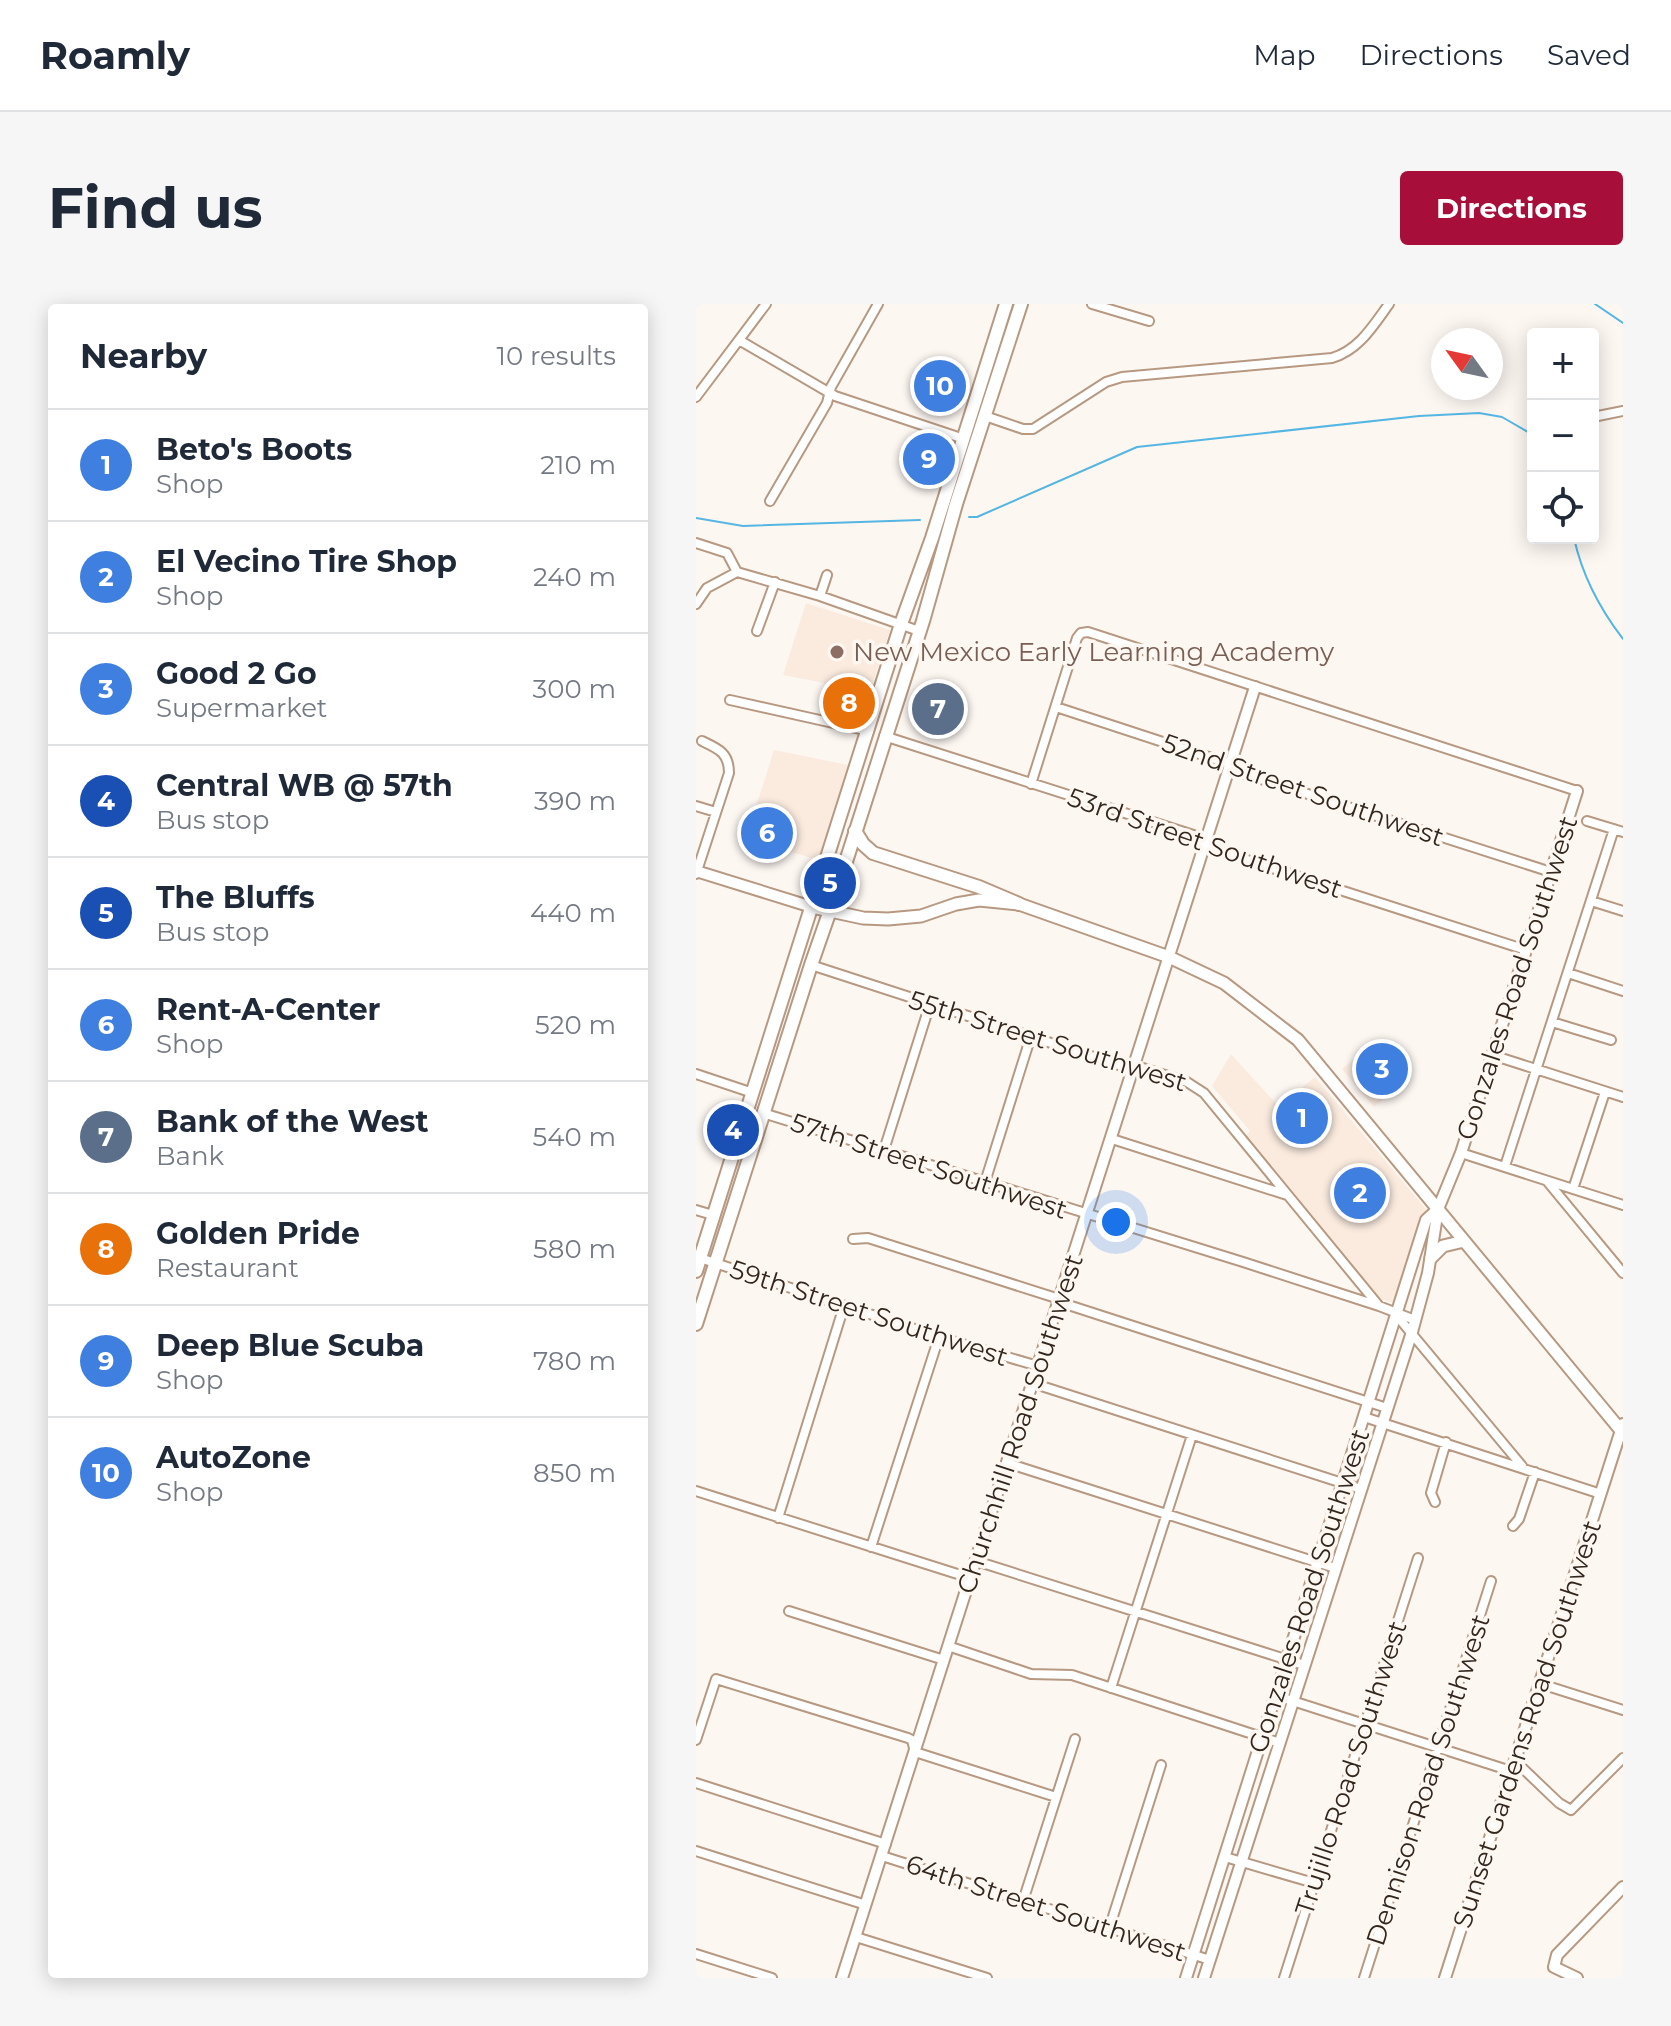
<!DOCTYPE html>
<html lang="en">
<head>
<meta charset="utf-8">
<style>
	:root { --surface:#fff; --page:#f6f6f7; --text:#1f2937; --muted:#747a83; --line:#e0e1e3; --accent:#a70e39 }
	body { margin:0; font-family:Montserrat,sans-serif; background:var(--page); color:var(--text) }
	.controls { position:absolute; right:24px; top:24px; display:grid; overflow:hidden; border-radius:8px; box-shadow:0 4px 20px #0003 }
	.controls button { width:72px; height:72px; display:grid; place-items:center; padding:0; border:0; border-bottom:2px solid var(--line); background:var(--surface); color:var(--text); font:40px sans-serif }
	.compass { position:absolute; left:735px; top:24px; width:72px; height:72px; border-radius:50%; background:var(--surface); box-shadow:0 4px 20px #0003; rotate:303deg }
	.you { position:absolute; left:420px; top:918px; width:28px; height:28px; margin:-20px; border:6px solid #fff; border-radius:50%; background:#1a73e8; box-shadow:0 0 0 12px #1a73e833 }
	.badge { display:grid; place-items:center; width:52px; height:52px; border-radius:50%; background:var(--accent); color:#fff; font-size:26px; font-weight:700 }
	.pin { position:absolute; translate:-50% -50%; border:4px solid #fff; box-shadow:0 2px 8px #0006 }
	.list { margin:0; padding:0; list-style:none }
	h2 { display:flex; justify-content:space-between; align-items:center; height:104px; margin:0; padding:0 32px; font-size:34px }
	h2 small { font-size:26px; font-weight:400; color:var(--muted) }
	.list li { display:grid; grid-template-columns:52px 1fr auto; gap:24px; align-items:center; box-sizing:border-box; height:112px; padding:0 32px; border-top:2px solid var(--line) }
	.list b { display:block; font-size:30px; white-space:nowrap }
	.list p { margin:0; font-size:26px; white-space:nowrap; color:var(--muted) }
	.list em { font-size:26px; font-style:normal; color:var(--muted) }
	.icon { flex:none; width:44px; height:44px; fill:none; stroke:currentColor; stroke-width:2; stroke-linecap:round; stroke-linejoin:round }
	.map { position:relative; flex:none; width:927px; height:1674px; overflow:hidden; border-radius:8px }
	header { display:flex; align-items:center; gap:48px; box-sizing:border-box; height:112px; padding:0 40px; background:var(--surface); border-bottom:2px solid var(--line) }
	header strong { font-size:38px }
	nav { display:flex; gap:44px; margin-inline-start:auto; font-size:28px }
	.intro { display:flex; align-items:center; justify-content:space-between; box-sizing:border-box; height:192px; padding:0 48px }
	h1 { margin:0; font-size:56px }
	.button { padding:20px 36px; border-radius:8px; background:var(--accent); color:#fff; font-size:28px; font-weight:700 }
	main { display:flex; gap:48px; padding:0 48px }
	aside { flex:1; background:var(--surface); border-radius:8px; box-shadow:0 4px 20px #0003 }
	.map>svg:first-child { display:block }
	.built { fill:#fbebdf }
	.lines { fill:none; stroke-linecap:round; stroke-linejoin:round }
	.stream { stroke:#55b6e3; stroke-width:2 }
	.minor-casing { stroke:#b79982; stroke-width:12 }
	.tertiary-casing { stroke:#b79982; stroke-width:14 }
	.secondary-casing { stroke:#b79982; stroke-width:15 }
	.primary-casing { stroke:#b79982; stroke-width:16 }
	.minor { stroke:#fff; stroke-width:8 }
	.tertiary { stroke:#fff; stroke-width:10 }
	.secondary { stroke:#fff; stroke-width:11 }
	.primary { stroke:#fff; stroke-width:12 }
	.education-dot { fill:#8d6e63; stroke:#fdf7f2; stroke-width:3 }
	.labels { text-anchor:middle; dominant-baseline:central; stroke-width:7; stroke-linejoin:round; paint-order:stroke }
	.education-label { font-size:26px; fill:#785e54; stroke:#fdf7f2; text-anchor:start }
	.street-label { font-size:26px; fill:#32261d; stroke:#fdf7f2 }
</style>
</head>
<body>
<header>
<strong>Roamly</strong>
<nav><a>Map</a><a>Directions</a><a>Saved</a></nav>
</header>
<div class="intro"><h1>Find us</h1><a class="button">Directions</a></div>
<main>
<aside>
<h2>Nearby<small>10 results</small></h2>
<ul class="list">
<li><span class="badge" style="background:#3f7fe0">1</span><div><b>Beto's Boots</b><p>Shop</p></div><em>210 m</em></li>
<li><span class="badge" style="background:#3f7fe0">2</span><div><b>El Vecino Tire Shop</b><p>Shop</p></div><em>240 m</em></li>
<li><span class="badge" style="background:#3f7fe0">3</span><div><b>Good 2 Go</b><p>Supermarket</p></div><em>300 m</em></li>
<li><span class="badge" style="background:#1a4fb4">4</span><div><b>Central WB @ 57th</b><p>Bus stop</p></div><em>390 m</em></li>
<li><span class="badge" style="background:#1a4fb4">5</span><div><b>The Bluffs</b><p>Bus stop</p></div><em>440 m</em></li>
<li><span class="badge" style="background:#3f7fe0">6</span><div><b>Rent-A-Center</b><p>Shop</p></div><em>520 m</em></li>
<li><span class="badge" style="background:#5c6f8a">7</span><div><b>Bank of the West</b><p>Bank</p></div><em>540 m</em></li>
<li><span class="badge" style="background:#e8710a">8</span><div><b>Golden Pride</b><p>Restaurant</p></div><em>580 m</em></li>
<li><span class="badge" style="background:#3f7fe0">9</span><div><b>Deep Blue Scuba</b><p>Shop</p></div><em>780 m</em></li>
<li><span class="badge" style="background:#3f7fe0">10</span><div><b>AutoZone</b><p>Shop</p></div><em>850 m</em></li>
</ul>
</aside>
<div class="map">
<svg width="927" height="1674" viewBox="0 0 927 1674">
	<rect width="100%" height="100%" fill="#fdf7f2"/>
	<path class="built" d="M110,299L194,326L174,388L87,371Z
		M78,446L152,461L122,556L50,534Z
		M681,736L713,774L678,803L646,765Z
		M535,750L583,803L619,773L729,904L731,910L700,1000L682,994L550,832L554,827L516,782Z"/>
	<g class="lines">
		<path class="stream" d="M899,0L927,19
			M273,213H281L441,143L723,112L783,109L806,113L837,131
			M0,214L47,222L224,216
			M878,234C886,271 904,305 927,335"/>
		<defs>
			<path id="minor" d="M396,0L453,17
				M43,36L139,92L268,135
				M0,93L70,0
				M289,112L327,125H337L410,78L426,73L636,54C663,46 677,22 693,0
				M897,113L927,107
				M74,197L131,99L135,83L182,0
				M0,239L31,249L41,268
				M41,268L124,292L223,327
				M124,292L131,271
				M0,300L11,284L41,268
				M61,327L79,278
				M34,396L173,427
				M360,403L534,460L540,467L855,568
				M188,432L510,535L517,545L830,646
				M335,480L381,334L385,329L392,328L881,487
				M0,502L20,508
				M891,517L927,528
				M0,570L33,469C33,449 23,445 6,437
				M895,597L927,607
				M115,661L438,766L447,764L491,778L508,789L683,1002
				M872,669L927,687
				M856,718L915,736
				M796,751L927,793
				M0,770L57,789
				M67,809L547,958L683,1002L719,1016
				M416,835L591,891
				M188,846L234,700
				M765,849L927,901
				M809,862L918,525
				M851,877L927,969
				M289,878L335,732
				M877,885L909,788
				M0,906L17,911
				M157,935L172,934L357,993L363,998L691,1104
				M4,954L243,1033L342,1062
				M701,1012L826,1162
				M336,1079L665,1185
				M668,1113L905,1190
				M311,1159L639,1264
				M0,1187L274,1274
				M739,1198L735,1189L750,1138
				M82,1214L148,1002
				M817,1222L823,1215L839,1168
				M175,1243L243,1033
				M280,1257L608,1361
				M93,1307L248,1356
				M252,1342L335,1370L376,1371L584,1439
				M845,1380L927,1406
				M415,1384L496,1131
				M581,1392L815,1467
				M0,1436L20,1375L212,1434L216,1436L219,1448L360,1493
				M819,1457L863,1499L875,1506L927,1454
				M0,1479L190,1540
				M0,1547L170,1601
				M186,1552L514,1656
				M529,1553L618,1579
				M327,1597L379,1435
				M413,1625L465,1461
				M160,1633L291,1674
				M0,1650L76,1674
				M588,1674L722,1254
				M668,1674L795,1277"/>
			<path id="tertiary" d="M0,567L116,603
				M146,1674L559,383
				M490,1674L730,916L742,905
				M508,1674L716,1028L732,969L742,905L765,849L881,487
				M749,1674L927,1120
				M881,1674L858,1663L861,1651L927,1583"/>
			<path id="secondary" d="M116,603L167,614L192,615L225,612L260,600L283,596L323,600L473,653L528,679L602,736L927,1129
				M735,954L747,942L768,937"/>
			<path id="primary" d="M159,527L167,540L177,549L283,583L323,600
				M0,967L205,320L236,234L310,0
				M0,1020L115,661L138,595L227,317L260,200L325,0"/>
		</defs>
		<use href="#minor" class="minor-casing"/>
		<use href="#tertiary" class="tertiary-casing"/>
		<use href="#secondary" class="secondary-casing"/>
		<use href="#primary" class="primary-casing"/>
		<use href="#minor" class="minor"/>
		<use href="#tertiary" class="tertiary"/>
		<use href="#secondary" class="secondary"/>
		<use href="#primary" class="primary"/>
	</g>
	<circle class="education-dot" cx="141" cy="348" r="8"/>
	<g class="labels">
		<g class="education-label">
			<text x="157" y="348">New Mexico Early Learning Academy</text>
		</g>
		<g class="street-label">
			<text transform="translate(607 486) rotate(19)">52nd Street Southwest</text>
			<text transform="translate(509 539) rotate(19)">53rd Street Southwest</text>
			<text transform="translate(821 674) rotate(-72)">Gonzales Road Southwest</text>
			<text transform="translate(352 737) rotate(17)">55th Street Southwest</text>
			<text transform="translate(233 862) rotate(18)">57th Street Southwest</text>
			<text transform="translate(173 1009) rotate(18)">59th Street Southwest</text>
			<text transform="translate(324 1120) rotate(-72)">Churchhill Road Southwest</text>
			<text transform="translate(613 1287) rotate(-72)">Gonzales Road Southwest</text>
			<text transform="translate(831 1420) rotate(-72)">Sunset Gardens Road Southwest</text>
			<text transform="translate(655 1464) rotate(-72)">Trujillo Road Southwest</text>
			<text transform="translate(732 1476) rotate(-72)">Dennison Road Southwest</text>
			<text transform="translate(350 1604) rotate(18)">64th Street Southwest</text>
		</g>
	</g>
</svg>
<div class="controls">
<button>+</button>
<button>−</button>
<button><svg class="icon" aria-label="locate" viewBox="0 0 24 24"><circle cx="12" cy="12" r="6"/><path d="M12 2v4M12 18v4M2 12h4M18 12h4"/></svg></button>
</div>
<svg class="compass" viewBox="-18 -18 36 36"><path d="M0-13l5 13h-10z" fill="#e53935"/><path d="M0 13l5-13h-10z" fill="#747a83"/></svg>
<div class="you"></div>
<div class="pin badge" style="left:606px;top:814px;background:#3f7fe0">1</div>
<div class="pin badge" style="left:664px;top:889px;background:#3f7fe0">2</div>
<div class="pin badge" style="left:686px;top:765px;background:#3f7fe0">3</div>
<div class="pin badge" style="left:37px;top:826px;background:#1a4fb4">4</div>
<div class="pin badge" style="left:134px;top:579px;background:#1a4fb4">5</div>
<div class="pin badge" style="left:71px;top:529px;background:#3f7fe0">6</div>
<div class="pin badge" style="left:242px;top:405px;background:#5c6f8a">7</div>
<div class="pin badge" style="left:153px;top:399px;background:#e8710a">8</div>
<div class="pin badge" style="left:233px;top:155px;background:#3f7fe0">9</div>
<div class="pin badge" style="left:244px;top:82px;background:#3f7fe0">10</div>
</div>
</main>
</body>
</html>
